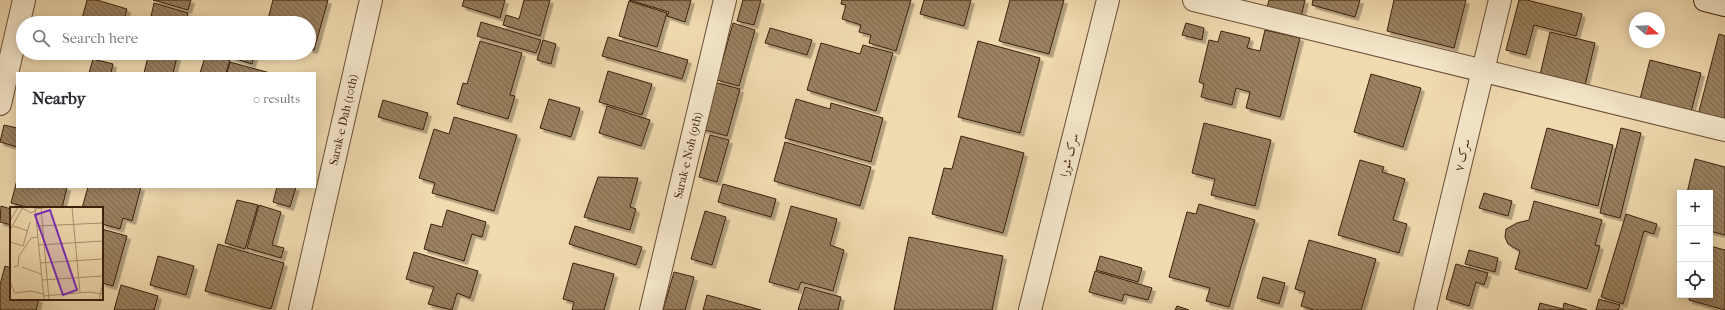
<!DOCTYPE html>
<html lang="en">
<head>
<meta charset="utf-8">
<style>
	:root { --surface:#fff; --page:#f2f2f3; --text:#2b2b33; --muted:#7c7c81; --line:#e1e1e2 }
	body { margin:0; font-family:"IM FELL French Canon",Amiri,serif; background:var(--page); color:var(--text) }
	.controls { position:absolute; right:12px; bottom:12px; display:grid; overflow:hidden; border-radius:0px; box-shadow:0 2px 10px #0003 }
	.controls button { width:36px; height:36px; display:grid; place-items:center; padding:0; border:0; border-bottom:1px solid var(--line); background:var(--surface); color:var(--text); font:20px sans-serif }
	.compass { position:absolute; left:1629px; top:12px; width:36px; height:36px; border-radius:50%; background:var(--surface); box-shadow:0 2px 10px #0003; rotate:109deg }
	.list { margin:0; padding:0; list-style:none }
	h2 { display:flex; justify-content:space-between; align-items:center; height:52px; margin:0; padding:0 16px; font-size:17px }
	h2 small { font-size:13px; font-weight:400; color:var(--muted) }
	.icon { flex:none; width:22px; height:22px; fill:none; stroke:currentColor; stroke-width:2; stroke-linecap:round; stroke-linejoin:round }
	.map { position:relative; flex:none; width:1725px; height:310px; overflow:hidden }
	.search { position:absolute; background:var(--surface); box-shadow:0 2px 10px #0003; left:16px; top:16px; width:300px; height:44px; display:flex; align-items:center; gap:10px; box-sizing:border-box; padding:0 14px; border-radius:22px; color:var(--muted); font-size:15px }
	.panel { position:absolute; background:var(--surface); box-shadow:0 2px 10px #0003; left:16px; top:72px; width:300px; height:116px; border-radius:0px }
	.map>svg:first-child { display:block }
	.building { fill:url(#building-back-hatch); stroke:#3c200d; filter:url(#shadow) }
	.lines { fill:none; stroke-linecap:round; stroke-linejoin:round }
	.street-casing { stroke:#694e36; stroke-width:24 }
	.secondary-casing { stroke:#3c200d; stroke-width:24 }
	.street { stroke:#f5e7cb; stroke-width:22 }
	.secondary { stroke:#f5e7cb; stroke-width:22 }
	.labels { text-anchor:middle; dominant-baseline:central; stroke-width:3.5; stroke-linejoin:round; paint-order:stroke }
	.street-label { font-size:12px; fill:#3c200d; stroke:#f5e7cb }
	.inset-road { fill:none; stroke:#a8906e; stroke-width:1 }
	.view { fill:#7b2cbf; fill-opacity:0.15; stroke:#7b2cbf; stroke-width:2 }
	.inset-edge { fill:none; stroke:#3c200d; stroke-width:2 }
</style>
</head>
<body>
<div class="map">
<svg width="1725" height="310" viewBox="0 0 1725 310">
	<defs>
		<pattern id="building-back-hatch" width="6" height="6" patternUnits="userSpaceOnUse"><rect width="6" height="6" fill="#9a8161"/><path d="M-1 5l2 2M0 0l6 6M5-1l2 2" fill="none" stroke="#7f694e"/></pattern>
		<filter id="shadow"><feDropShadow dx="3.5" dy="3.5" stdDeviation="0" flood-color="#0004"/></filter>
	</defs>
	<rect width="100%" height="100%" fill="#f0daaf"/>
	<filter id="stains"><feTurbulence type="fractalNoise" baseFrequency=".005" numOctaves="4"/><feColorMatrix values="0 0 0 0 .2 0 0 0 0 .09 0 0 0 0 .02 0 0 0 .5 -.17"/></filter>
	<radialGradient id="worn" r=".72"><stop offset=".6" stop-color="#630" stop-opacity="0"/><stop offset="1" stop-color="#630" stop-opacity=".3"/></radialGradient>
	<path class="building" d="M87,0H97L127,9L123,23H76L77,21L81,22Z
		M153,0H191L188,10Z
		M273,0H328L314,50L309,49V23H267Z
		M464,0H505L500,18L462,6Z
		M524,0H550L540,36L503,25L506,15L519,19Z
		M629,0H691L685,22L667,16L669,12Z
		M743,0H761L754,25L737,21Z
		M842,0H911L896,51L869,43L871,35L859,32L861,25L842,19L846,5L841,4Z
		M924,0H971L964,26L920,14Z
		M1010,0H1064L1049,54L999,41Z
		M1269,0H1305L1301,17L1267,8Z
		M1313,0H1360L1355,17L1312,5Z
		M1394,0H1466L1454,48L1387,31Z
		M1519,0H1527L1582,14L1576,36L1534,25L1526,55L1506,50Z
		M629,1L667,13L657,47L619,36Z
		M154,3L188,13L185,23H154L150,21Z
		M481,22L541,40L536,53L477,36Z
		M733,23L755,30L739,86L717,80Z
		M1186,23L1204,28L1202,40L1182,35Z
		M770,28L812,40L807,55L765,43Z
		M1265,30L1300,38L1280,117L1246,108L1250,92L1236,88L1232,105L1201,97L1204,84L1199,82L1209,40L1218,42L1221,31L1250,38L1247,48L1260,51Z
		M1550,32L1595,43L1585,85L1540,75Z
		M1719,34L1725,36V122L1698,115Z
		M608,37L688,60L682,79L602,56Z
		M543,40L556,44L551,64L537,60Z
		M480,41L522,53L510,95L515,96L508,119L457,104L463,83L467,84Z
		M978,41L1040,58L1020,133L958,117Z
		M821,43L860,54L863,45L893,53L876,111L807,90Z
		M149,53H178L173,73H144Z
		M217,53H255L252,64Z
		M206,54L230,60L226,73H200Z
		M93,59L113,64L111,73H89Z
		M1650,60L1701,73L1691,112L1640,99Z
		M230,62L270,73H227Z
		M608,71L652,84L642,115L599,102Z
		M1371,74L1421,88L1403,147L1354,132Z
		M714,82L740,89L727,136L701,129Z
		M549,99L580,108L571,137L540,128Z
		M796,99L830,109L831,103L883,118L871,162L785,138Z
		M383,100L428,113L423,130L378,117Z
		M607,106L650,120L641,146L599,133Z
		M454,117L517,135L494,211L432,193L435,183L419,178L434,129L449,134Z
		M1204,123L1271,140L1255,206L1211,195L1215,179L1192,173Z
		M4,125L17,128V147L0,142Z
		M1547,128L1613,145L1598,206L1531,188Z
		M1621,128L1641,133L1620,218L1600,213Z
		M710,135L729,140L717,182L699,177Z
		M961,136L1024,153L1003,233L932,214L944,168L952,169Z
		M785,142L871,167L860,206L774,181Z
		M1695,159L1725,167V235L1710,231V193H1687Z
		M1360,160L1384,167L1382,172L1405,179L1393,220L1407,224L1399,253L1338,235Z
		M598,177L638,178L630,207L636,209L630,230L584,217Z
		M17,180V187H67L62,208H30L11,203Z
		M723,184L776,199L771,217L718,202Z
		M88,187H141L132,221L123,218L120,229L102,224V208H82Z
		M277,187H296L290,207L273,202Z
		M1484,193L1512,201L1508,216L1479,208Z
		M237,200L258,205L245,249L225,243Z
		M1534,201L1602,220L1595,245L1600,246L1587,289L1515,269L1520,251L1508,244L1505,237L1506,229L1517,223L1529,220Z
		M1199,204L1255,220L1229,307L1206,301L1210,288L1169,277L1187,212L1196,214Z
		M259,205L281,212L272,245L284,248L281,258L247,248Z
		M1,206L11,209V225L0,222Z
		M791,206L837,219L830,245L844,250L833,291L801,282L798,290L769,282Z
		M447,210L486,222L482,237L472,234L464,261L424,249L431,224L442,227Z
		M705,211L726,217L712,265L691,259Z
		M1626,214L1657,224L1654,234L1644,231L1623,304L1601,297Z
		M575,226L642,247L636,265L569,244Z
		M102,229L127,236L113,286L102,283Z
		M909,237L1003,256L992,310H894Z
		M1309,240L1376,259L1361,310H1314L1301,306L1305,292L1295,289Z
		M218,244L284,263L271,309L205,291Z
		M1710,246L1725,250V310L1689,300L1690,295H1710Z
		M1469,250L1498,258L1495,272L1465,264Z
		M414,252L478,271L470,298L457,293L452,310L428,304L434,287L406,279Z
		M158,256L194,266L186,295L150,285Z
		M1100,256L1142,268L1138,282L1096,270Z
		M573,263L614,274L604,310H572L574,302L563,299Z
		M1456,264L1488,273L1484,285L1476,282L1469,306L1446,299Z
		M5,266L11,268V299H39L36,310H0V285Z
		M1095,271L1152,288L1148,300L1124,294L1122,301L1089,292Z
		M674,272L694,277L685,310H663Z
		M1263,277L1285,283L1279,304L1257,298Z
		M121,285L158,296L154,310H114Z
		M805,287L841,297L838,310H798Z
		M707,295L761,310H703Z
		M1599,299L1620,305L1618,310H1596Z
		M1540,303L1563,309L1564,303L1587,310H1538Z
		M1177,306L1189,310H1175Z"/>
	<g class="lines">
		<defs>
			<g id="street">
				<path d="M1194,0L1725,130"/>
				<path d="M0,104L24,0"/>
				<path id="s1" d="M300,310L371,0"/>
				<path id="s2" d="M651,310L725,0"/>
				<path d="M1030,310L1108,0"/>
				<path d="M1425,310L1500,0"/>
			</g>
			<path id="secondary" d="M1705,0L1725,5"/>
		</defs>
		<use href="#street" class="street-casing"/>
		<use href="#secondary" class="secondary-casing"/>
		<use href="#street" class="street"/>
		<use href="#secondary" class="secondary"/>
	</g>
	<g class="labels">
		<g class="street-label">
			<text stroke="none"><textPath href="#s1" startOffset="195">Sarak-e Dah (10th)</textPath></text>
			<text stroke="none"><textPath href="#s2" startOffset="159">Sarak-e Noh (9th)</textPath></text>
			<text transform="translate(1069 155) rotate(-76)">سرک شورا</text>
			<text transform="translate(1462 155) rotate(-76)">سرک ۷</text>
		</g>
	</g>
	<g transform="translate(10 207)">
		<rect width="93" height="93" fill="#f0daaf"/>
		<path class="inset-road" d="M10,0L21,6L25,4M25,0L34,93M31,0L39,93M62,0L70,85M25,2L43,0M0,14L8,0M3,19L18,24M27,19L93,16M0,23L12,2M0,35L13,39M28,38L93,34M13,39L20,15M30,56L93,52M4,60L8,59L9,49L21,31L28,30M12,60L31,67M32,73L93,69M0,75L5,86L21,84L33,87M33,89L79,85L93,87M89,93L93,76"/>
		<path class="view" d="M40,3L67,83L53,88L25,8Z"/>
		<rect width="93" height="93" class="inset-edge"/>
	</g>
	<rect width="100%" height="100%" filter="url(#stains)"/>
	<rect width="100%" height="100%" fill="url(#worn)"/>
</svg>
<div class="controls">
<button>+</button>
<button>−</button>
<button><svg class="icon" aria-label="locate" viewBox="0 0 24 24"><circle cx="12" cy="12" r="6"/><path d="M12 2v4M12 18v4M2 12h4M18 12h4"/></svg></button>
</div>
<svg class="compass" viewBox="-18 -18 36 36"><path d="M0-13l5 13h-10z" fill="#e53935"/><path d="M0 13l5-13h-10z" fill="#7c7c81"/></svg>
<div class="search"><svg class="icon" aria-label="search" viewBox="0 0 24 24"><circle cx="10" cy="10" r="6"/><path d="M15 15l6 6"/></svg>Search here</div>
<section class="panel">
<h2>Nearby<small>0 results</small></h2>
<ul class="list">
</ul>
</section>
</div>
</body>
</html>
